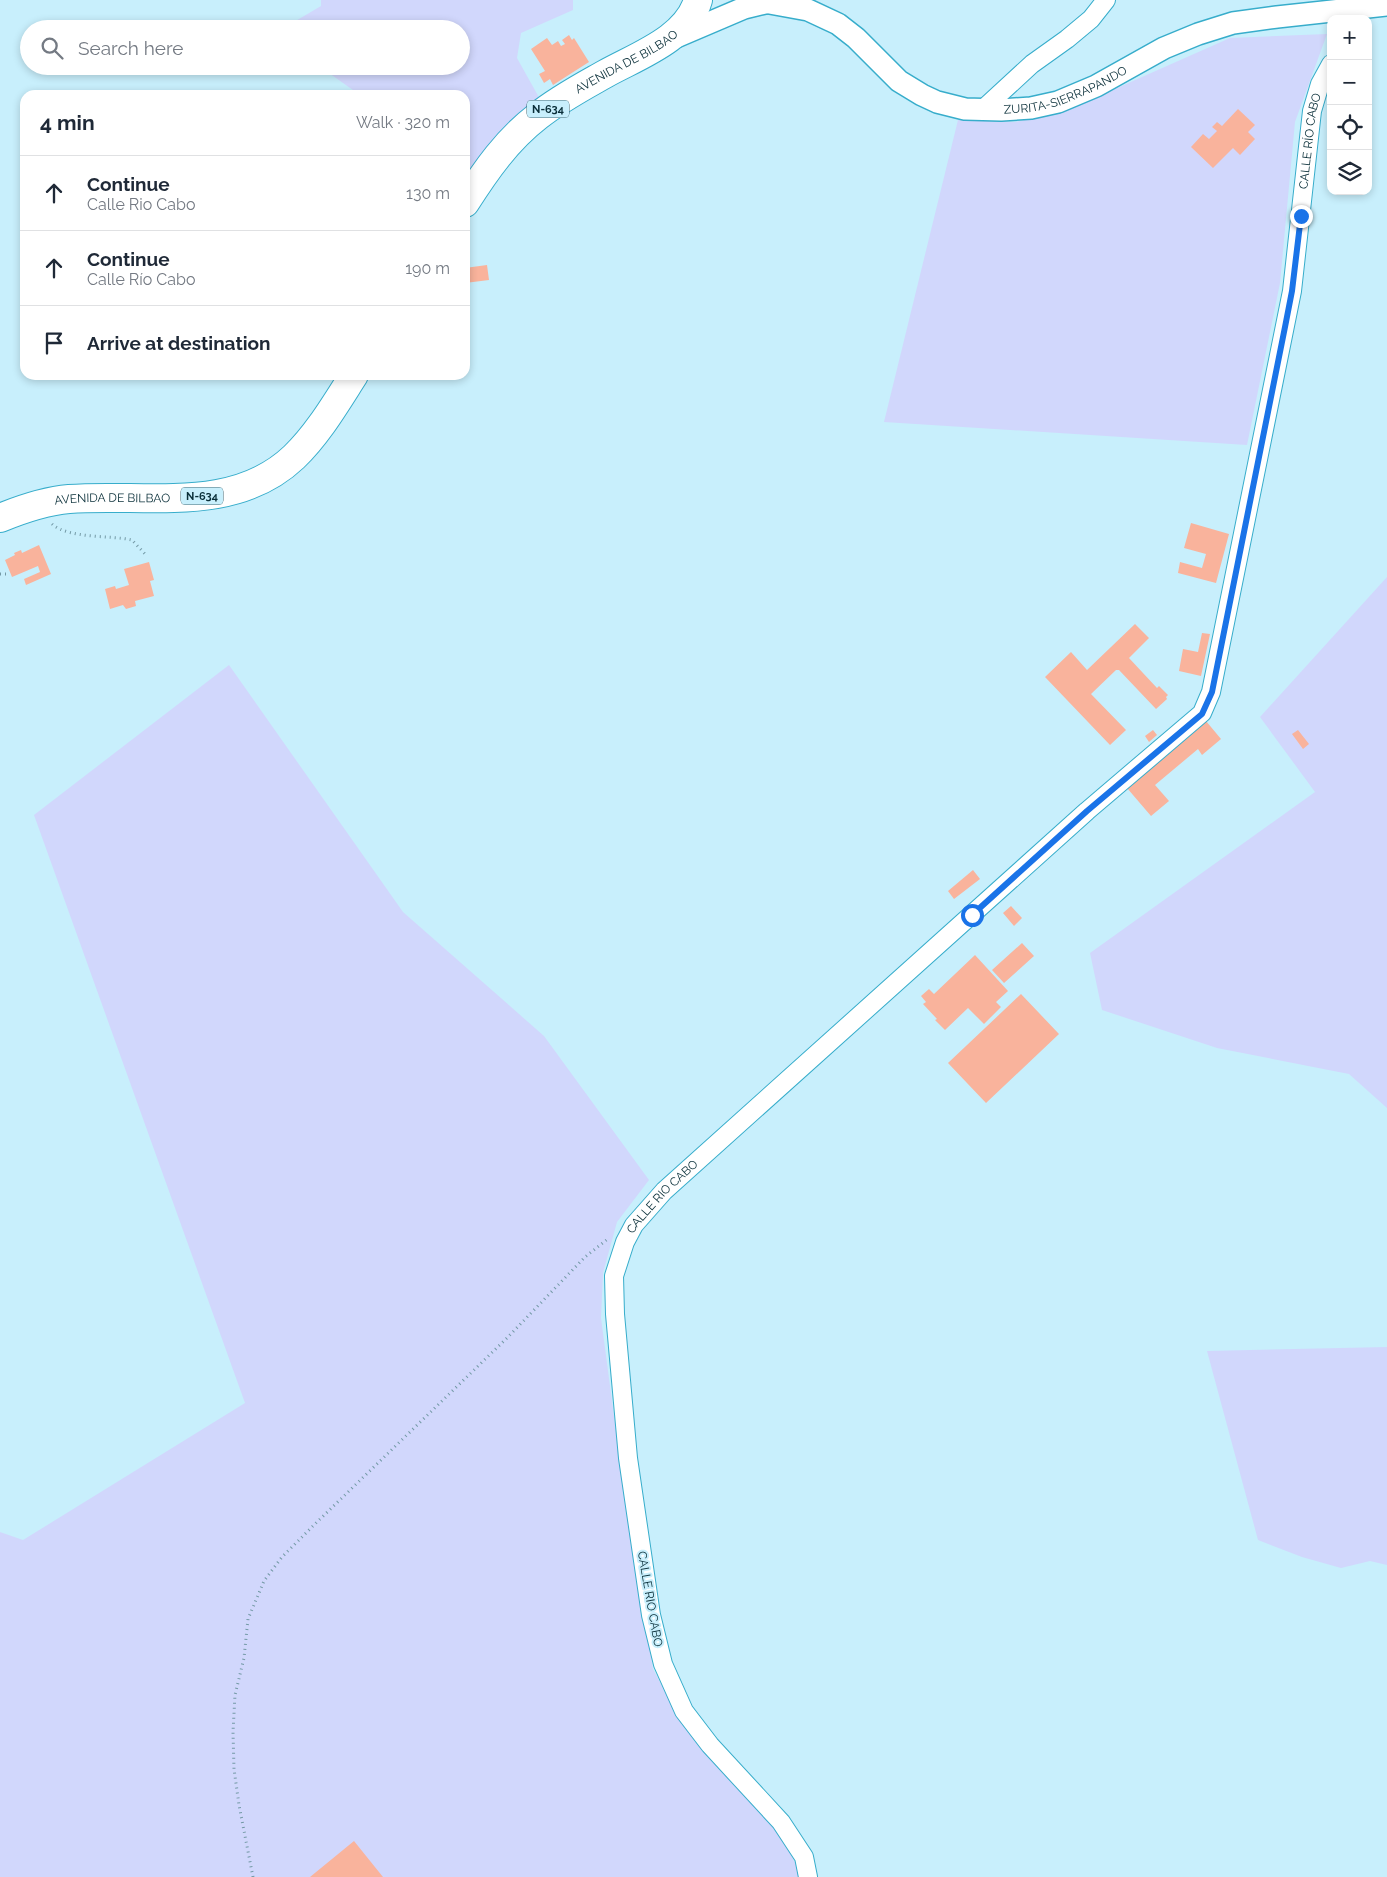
<!DOCTYPE html>
<html lang="en">
<head>
<meta charset="utf-8">
<style>
	:root { --surface:#fff; --page:#f6f6f7; --text:#1f2937; --muted:#747a83; --line:#e0e1e3 }
	body { margin:0; font-family:Raleway,sans-serif; background:var(--page); color:var(--text) }
	.controls { position:absolute; right:15px; top:15px; display:grid; overflow:hidden; border-radius:10px; box-shadow:0 2px 8px #0003 }
	.controls button { width:45px; height:45px; display:grid; place-items:center; padding:0; border:0; border-bottom:1px solid var(--line); background:var(--surface); color:var(--text); font:25px sans-serif }
	.stop { position:absolute; width:15px; height:15px; margin:-11px; border:4px solid #1a73e8; border-radius:50%; background:#fff }
	.stop.end { background:#1a73e8; border-color:#fff; box-shadow:0 1px 5px #0008 }
	.list { margin:0; padding:0; list-style:none }
	h2 { display:flex; justify-content:space-between; align-items:center; height:65px; margin:0; padding:0 20px; font-size:21px }
	h2 small { font-size:16px; font-weight:400; color:var(--muted) }
	.list li { display:grid; grid-template-columns:32px 1fr auto; gap:15px; align-items:center; box-sizing:border-box; height:75px; padding:0 20px; border-top:1px solid var(--line) }
	.list b { display:block; font-size:19px; white-space:nowrap }
	.list p { margin:0; font-size:16px; white-space:nowrap; color:var(--muted) }
	.list em { font-size:16px; font-style:normal; color:var(--muted) }
	.icon { flex:none; width:28px; height:28px; fill:none; stroke:currentColor; stroke-width:2; stroke-linecap:round; stroke-linejoin:round }
	.map { position:relative; flex:none; width:1387px; height:1877px; overflow:hidden }
	.search { position:absolute; background:var(--surface); box-shadow:0 2px 8px #0003; left:20px; top:20px; width:450px; height:55px; display:flex; align-items:center; gap:12px; box-sizing:border-box; padding:0 18px; border-radius:28px; color:var(--muted); font-size:19px }
	.panel { position:absolute; background:var(--surface); box-shadow:0 2px 8px #0003; left:20px; top:90px; width:450px; height:290px; border-radius:15px }
	.map>svg:first-child { display:block }
	.green { fill:#d1d7fc }
	.building { fill:#f9b39c }
	.lines { fill:none; stroke-linecap:round; stroke-linejoin:round }
	.minor-casing { stroke:#37adcb; stroke-width:20 }
	.tertiary-casing { stroke:#37adcb; stroke-width:24 }
	.trunk-casing { stroke:#37adcb; stroke-width:30 }
	.path { stroke:#7399a5; stroke-width:3; stroke-dasharray:1 4; stroke-linecap:butt }
	.minor { stroke:#fff; stroke-width:18 }
	.tertiary { stroke:#fff; stroke-width:21 }
	.trunk { stroke:#fff; stroke-width:28 }
	.route { stroke:#1a73e8; stroke-width:6 }
	.labels { text-anchor:middle; dominant-baseline:central; stroke-width:4; stroke-linejoin:round; paint-order:stroke }
	.shield { fill:#c8effc; stroke:#436974; stroke-width:1 }
	.shield-label { font-size:11px; font-weight:bold; fill:#0a2f39 }
	.street-label { font-size:12px; fill:#0a2f39; stroke:#c8effc }
</style>
</head>
<body>
<div class="map">
<svg width="1387" height="1877" viewBox="0 0 1387 1877">
	<rect width="100%" height="100%" fill="#c8effc"/>
	<path class="green" d="M321,0H573V10L521,33L517,58L541,101L465,180V95H360L319,66H461V29H282L321,6Z
		M1327,34L1295,122L1280,283L1247,445L884,422L958,120L1015,122L1063,112L1230,38Z
		M1387,577V1108L1349,1074L1217,1048L1102,1010L1090,953L1315,792L1260,717Z
		M229,665L403,912L544,1036L649,1180L617,1222L603,1273L601,1318L624,1491L653,1669L680,1720L776,1827L800,1872V1877H0V1532L23,1540L245,1403L34,815Z
		M1387,1347V1565L1370,1561L1341,1568L1302,1557L1258,1540L1207,1351Z"/>
	<path class="building" d="M569,35L572,40L574,38L589,62L553,85L550,79L544,83L539,74L545,71L531,49L547,38L552,45L558,41L561,46L565,44L562,40Z
		M1238,109L1255,125L1248,132L1255,139L1240,155L1233,148L1213,168L1191,147L1203,134L1209,139L1217,131L1212,127L1217,122L1222,126Z
		M487,265L489,280L465,283V268Z
		M1191,523L1229,534L1216,583L1178,573L1180,562L1202,568L1206,554L1184,548Z
		M39,545L51,574L26,585L24,579L40,572L38,566L12,577L5,560L15,555L14,553L21,550L22,553Z
		M149,562L154,580L150,581L154,596L135,601L136,606L126,609L123,605L110,609L105,589L115,586L116,589L129,585L124,569Z
		M1135,624L1149,638L1129,658L1157,688L1159,686L1168,695L1166,697L1167,699L1156,709L1119,670H1116L1091,694L1126,730L1110,745L1045,677L1071,652L1087,670Z
		M1202,633L1210,634L1201,676L1179,671L1183,649L1198,652Z
		M1206,721L1221,739L1202,755L1198,749L1155,785L1169,801L1151,816L1127,788Z
		M1153,730L1157,735L1149,742L1145,736Z
		M1298,730L1309,744L1303,749L1292,734Z
		M973,870L980,879L954,899L948,891Z
		M1011,906L1022,918L1014,926L1003,913Z
		M1022,943L1034,956L1004,983L992,970Z
		M975,955L1008,991L996,1002L1001,1007L984,1024L968,1008L945,1030L935,1020L937,1019L923,1004L926,1002L921,996L929,989L934,994Z
		M1021,994L1059,1034L986,1103L948,1063Z
		M354,1841L383,1877H310Z"/>
	<g class="lines">
		<defs>
			<g id="minor">
				<path d="M982,110L1032,64L1067,39L1091,19L1106,0"/>
				<path id="s1" d="M808,1877L804,1857L781,1822L710,1745L684,1711L663,1664L651,1615L628,1458L615,1314L614,1276L625,1242L634,1225L664,1191L1087,811L1202,713L1211,692L1292,291L1312,111L1320,84L1331,64"/>
			</g>
			<g id="tertiary">
				<path id="s2" d="M754,0L808,10L838,24L856,38L899,81L922,95L937,102L965,109L1001,110L1031,108L1058,102L1096,86L1164,48L1198,34L1233,23L1277,17L1387,5"/>
				<path d="M676,37L744,8L765,3"/>
			</g>
			<g id="trunk">
				<path id="s3" d="M465,203C486,170 507,140 538,116C559,99 582,87 605,74C637,56 687,39 698,0"/>
				<path id="s4" d="M0,518C22,509 45,501 69,499C145,493 233,515 294,457C318,434 336,403 354,375"/>
			</g>
		</defs>
		<use href="#minor" class="minor-casing"/>
		<use href="#tertiary" class="tertiary-casing"/>
		<use href="#trunk" class="trunk-casing"/>
		<path class="path" d="M52,524C69,539 110,535 132,540L146,555
			M0,574H6
			M253,1877L239,1805L234,1769L233,1732L235,1695L244,1658L248,1619L264,1581L282,1557L315,1524L507,1338L585,1257L609,1238"/>
		<use href="#minor" class="minor"/>
		<use href="#tertiary" class="tertiary"/>
		<use href="#trunk" class="trunk"/>
	</g>
	<g class="lines">
		<path class="route" d="M972,915L1087,811L1202,714L1212,692L1285,327L1292,291L1301,216"/>
	</g>
	<g class="labels">
		<g class="shield">
			<rect x="527" y="100.5" width="42" height="17" rx="4"/>
			<rect x="181" y="487.5" width="42" height="17" rx="4"/>
		</g>
		<g class="shield-label">
			<text x="548" y="109">N-634</text>
			<text x="202" y="496">N-634</text>
		</g>
		<g class="street-label">
			<text stroke="none"><textPath href="#s3" startOffset="218">AVENIDA DE BILBAO</textPath></text>
			<text stroke="none"><textPath href="#s2" startOffset="348">ZURITA-SIERRAPANDO</textPath></text>
			<text stroke="none"><textPath href="#s1" startOffset="2056">CALLE RÍO CABO</textPath></text>
			<text stroke="none"><textPath href="#s4" startOffset="115">AVENIDA DE BILBAO</textPath></text>
			<text stroke="none"><textPath href="#s1" startOffset="748">CALLE RIO CABO</textPath></text>
			<text transform="translate(650 1599) rotate(80)">CALLE RIO CABO</text>
		</g>
	</g>
</svg>
<div class="controls">
<button>+</button>
<button>−</button>
<button><svg class="icon" aria-label="locate" viewBox="0 0 24 24"><circle cx="12" cy="12" r="6"/><path d="M12 2v4M12 18v4M2 12h4M18 12h4"/></svg></button>
<button><svg class="icon" aria-label="layers" viewBox="0 0 24 24"><path d="M12 4l9 5-9 5-9-5zM3 14l9 5 9-5"/></svg></button>
</div>
<div class="stop" style="left:972px;top:915px"></div>
<div class="stop end" style="left:1301px;top:216px"></div>
<div class="search"><svg class="icon" aria-label="search" viewBox="0 0 24 24"><circle cx="10" cy="10" r="6"/><path d="M15 15l6 6"/></svg>Search here</div>
<section class="panel">
<h2>4 min<small>Walk · 320 m</small></h2>
<ul class="list">
<li><svg class="icon" aria-label="ahead" viewBox="0 0 24 24"><path d="M12 20V5M6 11l6-6 6 6"/></svg><div><b>Continue</b><p>Calle Rio Cabo</p></div><em>130 m</em></li>
<li><svg class="icon" aria-label="ahead" viewBox="0 0 24 24"><path d="M12 20V5M6 11l6-6 6 6"/></svg><div><b>Continue</b><p>Calle Río Cabo</p></div><em>190 m</em></li>
<li><svg class="icon" aria-label="arrive" viewBox="0 0 24 24"><path d="M6 21V4h12l-3 4 3 4H6"/></svg><div><b>Arrive at destination</b></div></li>
</ul>
</section>
</div>
</body>
</html>
